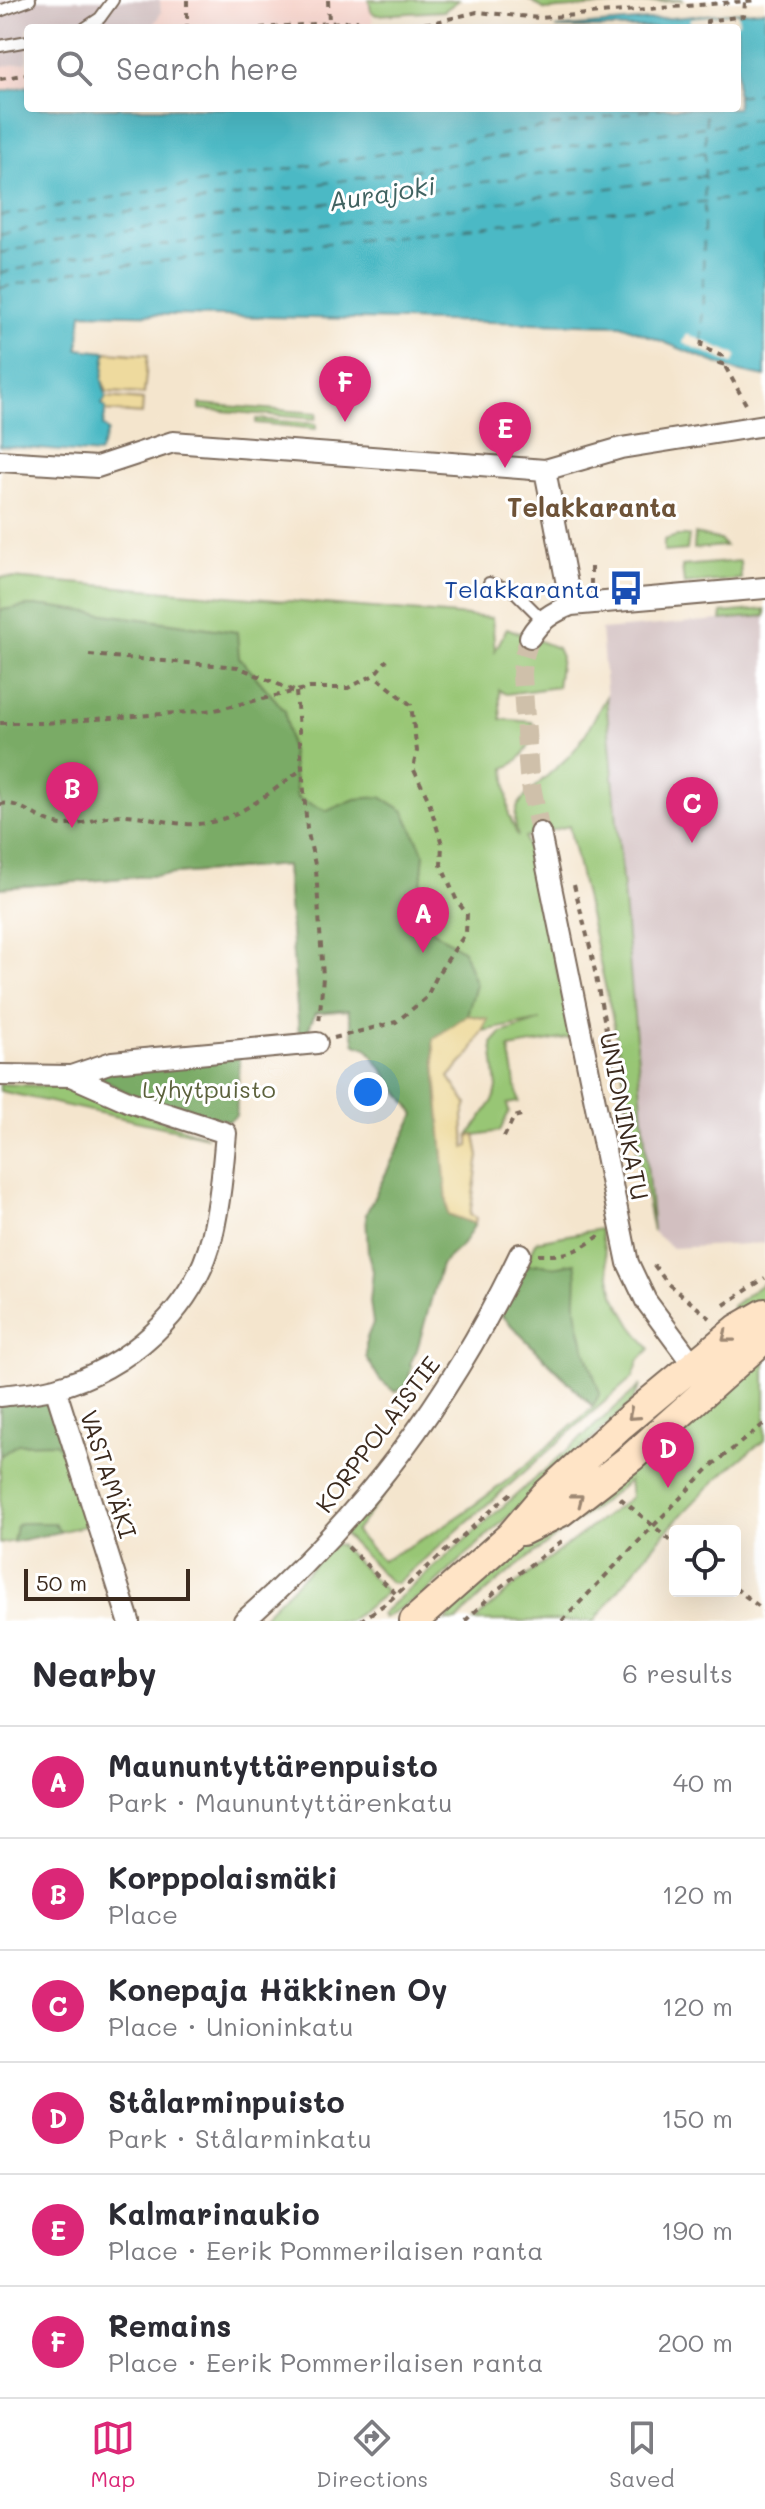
<!DOCTYPE html>
<meta charset="utf-8">
<style>
body{margin:0;font-family:Mali,sans-serif;background:#f7f7f7;color:#2b2b33}
.controls{position:absolute;right:24px;bottom:24px;display:grid;overflow:hidden;border-radius:8px;box-shadow:0 8px 32px #0002}
.controls button{width:72px;height:72px;display:grid;place-items:center;padding:0;border:0;border-bottom:2px solid #e1e1e2;background:#fff;color:#2b2b33;font:40px sans-serif}
.scale{position:absolute;left:24px;bottom:20px;width:166px;box-sizing:border-box;padding-left:8px;border:4px solid #3b2a1e;border-top:0;font-size:22px;line-height:28px;white-space:nowrap;color:#3b2a1e;-webkit-text-stroke:6px #fff;paint-order:stroke}
.you{position:absolute;left:368px;top:1092px;width:28px;height:28px;margin:-20px;border:6px solid #fff;border-radius:50%;background:#1a73e8;box-shadow:0 0 0 12px #1a73e833}
.badge{display:grid;place-items:center;width:52px;height:52px;border-radius:50%;background:#db2777;color:#fff;font-size:26px;font-weight:700}
.pin{position:absolute;translate:-50% -66px;filter:drop-shadow(0 2px 4px #0008)}
.pin::after{content:'';position:absolute;top:42px;width:28px;height:24px;background:inherit;clip-path:polygon(0 0,100% 0,50% 100%)}
.list{margin:0;padding:0;list-style:none}
h2{display:flex;justify-content:space-between;align-items:center;height:104px;margin:0;padding:0 32px;font-size:34px}
h2 small{font-size:26px;font-weight:400;color:#7c7c81}
.list li{display:grid;grid-template-columns:52px 1fr auto;gap:24px;align-items:center;box-sizing:border-box;height:112px;padding:0 32px;border-top:2px solid #e1e1e2}
.list b{display:block;font-size:30px;white-space:nowrap}
.list p{margin:0;font-size:26px;white-space:nowrap;color:#7c7c81}
.list em{font-size:26px;font-style:normal;color:#7c7c81}
.icon{flex:none;width:44px;height:44px;fill:none;stroke:currentColor;stroke-width:2;stroke-linecap:round;stroke-linejoin:round}
.map{position:relative;flex:none;width:765px;height:1621px;overflow:hidden}
.search{position:absolute;background:#fff;box-shadow:0 8px 32px #0002;left:24px;right:24px;top:24px;height:88px;display:flex;align-items:center;gap:20px;box-sizing:border-box;padding:0 28px;border-radius:8px;color:#7c7c81;font-size:30px}
.sheet{height:776px;background:#fff}
nav{display:flex;justify-content:space-around;align-items:center;box-sizing:border-box;height:112px;border-top:2px solid #e1e1e2;background:#fff;font-size:22px;color:#7c7c81}
nav a{display:grid;justify-items:center;gap:4px}
nav .on{color:#db2777}
.map>svg:first-child{display:block}
</style>
<div class="map">
<svg width="765" height="1621" viewBox="0 0 765 1621">
<rect width="100%" height="100%" fill="#fff"/>
<filter id="ink" filterUnits="userSpaceOnUse"><feTurbulence type="fractalNoise" baseFrequency=".0125" numOctaves="2"/><feDisplacementMap in="SourceGraphic" scale="16" xChannelSelector="R" yChannelSelector="G"/><feConvolveMatrix kernelMatrix="1 2 1 2 8 2 1 2 1" color-interpolation-filters="sRGB"/></filter>
<filter id="wash" filterUnits="userSpaceOnUse"><feTurbulence type="fractalNoise" baseFrequency=".006" numOctaves="4" result="noise"/><feDisplacementMap in="SourceGraphic" scale="32" xChannelSelector="R" yChannelSelector="G"/><feGaussianBlur stdDeviation="1.8" result="paint"/><feColorMatrix in="noise" values="0 0 0 0 0 0 0 0 0 0 0 0 0 0 0 0 0 1.4 0 .05"/><feComposite in="paint" operator="in"/></filter>
<g filter="url(#wash)">
<rect width="100%" height="100%" fill="#f4e5cd"/>
<path fill="#f7d1c8" d="M160,0H369L374,28H151L161,13Z
M28,62V85L0,90V67Z"/>
<path fill="#d2bfc0" d="M0,0H160L161,13L151,28H28V62L0,67Z
M765,616V1243L672,1248L653,1232L601,630Z"/>
<path fill="#98c675" stroke="#6a784a" stroke-width="2" d="M369,0H459L444,11L376,15L371,11Z
M530,0H684L545,10Z
M200,404L317,413L316,419L200,409Z
M256,419L316,424V429L256,423Z
M695,534L720,540L725,546L694,549Z
M677,536H689L687,550L664,552V540Z
M740,561L741,579L684,584L682,566Z
M0,577L492,618L495,651L507,628L557,648L561,657L557,687L506,694L499,690L501,719L532,722L537,730C531,745 521,762 505,768L509,815L518,837C516,828 513,816 518,806C523,794 559,767 571,754C588,735 593,718 606,697L653,1232L612,1016L569,826L525,837L573,1037L509,1048L519,1102L507,1104L509,1112L500,1131L469,1136L494,1099L497,1088L492,1043L501,1033L541,1020L433,1040L448,1214L475,1224L366,1214L415,1114L367,1048L355,1044L348,1010L315,1013L307,1033H299L286,865L0,888Z
M765,609V616L721,620L722,613Z
M0,1084L66,1087L208,1137L0,1091Z
M600,1229L614,1295L632,1326L650,1349L639,1360L633,1377L397,1583L390,1582L344,1534L409,1456L414,1455L355,1532L382,1560C461,1523 528,1465 593,1407L501,1315L537,1241Z
M765,1282V1302L739,1320L732,1311V1306Z
M765,1358V1440C697,1489 645,1554 595,1621H474L522,1579L631,1497L629,1481C572,1529 507,1566 457,1621H446C482,1572 533,1544 581,1508C643,1460 705,1408 765,1358Z
M641,1385L631,1403L423,1595L383,1618L381,1614Z
M52,1402L90,1525L0,1544V1407Z
M335,1544L340,1545L382,1587L385,1592L382,1596L349,1621H258Z"/>
<path fill="#7aab66" stroke="#5a6a42" stroke-width="2" d="M28,606H46L237,632L239,657L285,711L297,798L327,811L355,799L381,797L404,811L424,854L421,884L432,930L463,951L476,985L467,1015L433,1040L448,1214L475,1224L463,1244L441,1265L417,1350L410,1364L412,1366L406,1387L395,1392L380,1380L366,1357V1340L373,1323L370,1302L373,1271L368,1254L366,1214L415,1114L367,1048L355,1044L348,1010L315,1013L307,1033H299L286,865L0,888V610Z
M240,1058L236,1116L229,1121L133,1096L102,1079L106,1070Z
M575,1263C579,1278 575,1292 576,1307C580,1337 590,1365 600,1393L593,1406L501,1315L525,1266L538,1264L552,1267Z
M36,1400L52,1402L66,1448L63,1451L55,1443L18,1444L0,1456V1403Z
M21,1523H54L60,1532L13,1542L16,1526Z"/>
<path fill="#eeda9e" stroke="#94825e" stroke-width="2" d="M106,352L148,355L144,394L107,392L102,380Z
M106,397L143,400L142,414L105,411L102,404Z
M467,1015L488,1019L470,1054L449,1077L467,1104L463,1116L465,1148L469,1146V1136L475,1135L479,1156L470,1215L476,1218L475,1224L448,1214L433,1039Z"/>
<path fill="#4bb9c5" stroke="#437272" stroke-width="2" d="M765,10V377L736,371L621,325L82,313L78,349L106,352L102,380L106,397L102,404L106,408L103,426L108,431L99,454L0,446V92L28,86V108H737V28H555Z"/>
<path fill="#f4e5cd" d="M738,13L739,23L690,28V18Z
M687,334L737,355L733,364L683,343Z"/>
<g fill="none" stroke-linecap="round" stroke-linejoin="round">
<path stroke="#416361" stroke-width="2" stroke-dasharray="10 8" stroke-linecap="butt" d="M707,28V24
M737,96L765,92
M0,216L663,108
M0,234L68,221L765,118
M0,253L76,237L765,144
M0,273L79,256L765,168
M0,288L81,270L765,195
M702,341L706,108"/>
</g>
</g>
<g filter="url(#ink)">
<g fill="none" stroke-linecap="round" stroke-linejoin="round">
<path stroke="#cfc0aa" stroke-width="20" stroke-dasharray="20 10" stroke-linecap="butt" d="M530,637L523,659L522,675L529,775L540,833"/>
<g stroke="#7c6b5b" stroke-width="14">
<path id="service" d="M0,11L30,0
M85,28L100,18L113,0
M0,46L28,41
M489,583L513,590L543,620"/>
</g>
<g stroke="#7c6b5b" stroke-width="24">
<path id="minor" d="M0,461L97,467L173,442L545,470L621,448L765,425
M545,470L571,605
M530,637C540,620 553,612 571,605L765,588
M540,833L628,1263L646,1301L700,1374
M0,1075L71,1076L112,1062L317,1043
M55,1388L129,1621
M0,1396C18,1394 37,1393 55,1388C127,1369 194,1311 212,1237C220,1203 223,1167 226,1133L130,1102L71,1076
M244,1621C365,1513 450,1400 520,1254"/>
</g>
<g stroke="#7c6b5b" stroke-width="32">
<path id="secondary" d="M522,1531L561,1512L632,1457L765,1338
M414,1621L510,1536L544,1496L620,1426L737,1329L765,1313"/>
</g>
<path stroke="#7c6b5b" stroke-width="4" stroke-dasharray="6 6" stroke-linecap="butt" d="M187,0V28
M328,0L329,22
M707,24V21L744,16L745,1
M260,28L357,21L375,28
M389,28L436,22L477,12L540,18L758,0
M0,79L28,74
M702,341L701,347L722,356L719,363L728,366L726,368L747,406
M591,567V584
M89,655L238,667L294,691
M296,692L307,829L316,869L323,977L319,1024
M0,723H44L215,710L309,688H348L374,675L387,660
M0,804C22,800 40,824 63,825C83,826 104,815 124,815C144,815 165,823 186,824C231,827 266,795 301,770
M574,885L591,951L630,1155
M334,1038L396,1022L426,998L439,972L466,933L467,914L457,901L441,865L442,844L428,799L413,768L417,751L411,705L374,675
M504,1137L514,1117L521,1115
M538,1255C568,1256 579,1251 603,1233
M654,1265L668,1284L710,1318
M724,1305L765,1278
M620,1498L675,1544
M348,1547L396,1594
M735,1588L765,1611
M360,1621L388,1602L511,1493
M465,1621L498,1589L562,1541
M562,1621L710,1467L765,1423"/>
<use href="#service" stroke="#fff" stroke-width="10"/>
<use href="#minor" stroke="#fff" stroke-width="20"/>
<use href="#secondary" stroke="#ffe4c6" stroke-width="28"/>
</g>
<defs><path id="oneway-chevron" d="M-2-3.5L2.5 0L-2 3.5" fill="none" stroke-width="1.6" stroke-linecap="round" stroke-linejoin="round" transform="scale(2)"/></defs>
<g stroke="#9d8772">
<use href="#oneway-chevron" transform="translate(727 1337) rotate(142)"/>
<use href="#oneway-chevron" transform="translate(633 1415) rotate(139)"/>
<use href="#oneway-chevron" transform="translate(578 1499) rotate(-38)"/>
</g>
</g>
<defs>
<g id="bus-bare" transform="scale(2.76)"><path d="M-5-6H5V4H4V6H2V4H-2V6H-4V4H-5ZM-3.5-4V0h7V-4ZM-3.5 1.2v1.5H-2V1.2ZM2 1.2v1.5H3.5V1.2Z" fill="#1a4fb4" stroke="#fff" stroke-width="2.5" paint-order="stroke"/></g>
</defs>
<g fill-rule="evenodd">
<use href="#bus-bare" x="626" y="588"/>
</g>
<g text-anchor="middle" dominant-baseline="central" stroke-width="6" stroke-linejoin="round" paint-order="stroke">
<g font-size="24" fill="#164399" stroke="#fff" text-anchor="end">
<text x="600" y="588">Telakkaranta</text>
</g>
<g font-size="24" fill="#5c613c" stroke="#fff">
<text x="209" y="1088">Lyhytpuisto</text>
</g>
<g font-size="24" fill="#3b2a1e" stroke="#fff">
<text transform="translate(625 1116) rotate(79)">UNIONINKATU</text>
<text transform="translate(377 1434) rotate(-53)">KORPPOLAISTIE</text>
<text transform="translate(109 1474) rotate(72)">VASTAMÄKI</text>
</g>
<g font-size="26" font-style="italic" fill="#416361" stroke="#fff">
<text transform="translate(382 193) rotate(-9)">Aurajoki</text>
</g>
<g font-size="26" font-weight="bold" fill="#6e5338" stroke="#fff">
<text x="592" y="507">Telakkaranta</text>
</g>
</g>
</svg>
<div class="controls">
<button><svg class="icon" aria-label="locate" viewBox="0 0 24 24"><circle cx="12" cy="12" r="6"/><path d="M12 2v4M12 18v4M2 12h4M18 12h4"/></svg></button>
</div>
<div class="scale">50 m</div>
<div class="you"></div>
<div class="pin badge" style="left:423px;top:953px">A</div>
<div class="pin badge" style="left:72px;top:828px">B</div>
<div class="pin badge" style="left:692px;top:843px">C</div>
<div class="pin badge" style="left:668px;top:1488px">D</div>
<div class="pin badge" style="left:505px;top:468px">E</div>
<div class="pin badge" style="left:345px;top:422px">F</div>
<div class="search"><svg class="icon" aria-label="search" viewBox="0 0 24 24"><circle cx="10" cy="10" r="6"/><path d="M15 15l6 6"/></svg>Search here</div>
</div>
<section class="sheet">
<h2>Nearby<small>6 results</small></h2>
<ul class="list">
<li><span class="badge">A</span><div><b>Maununtyttärenpuisto</b><p>Park · Maununtyttärenkatu</p></div><em>40 m</em></li>
<li><span class="badge">B</span><div><b>Korppolaismäki</b><p>Place</p></div><em>120 m</em></li>
<li><span class="badge">C</span><div><b>Konepaja Häkkinen Oy</b><p>Place · Unioninkatu</p></div><em>120 m</em></li>
<li><span class="badge">D</span><div><b>Stålarminpuisto</b><p>Park · Stålarminkatu</p></div><em>150 m</em></li>
<li><span class="badge">E</span><div><b>Kalmarinaukio</b><p>Place · Eerik Pommerilaisen ranta</p></div><em>190 m</em></li>
<li><span class="badge">F</span><div><b>Remains</b><p>Place · Eerik Pommerilaisen ranta</p></div><em>200 m</em></li>
</ul>
</section>
<nav>
<a class="on"><svg class="icon" aria-label="map" viewBox="0 0 24 24"><path d="M3 6l6-2 6 2 6-2v14l-6 2-6-2-6 2zM9 4v14M15 6v14"/></svg>Map</a>
<a><svg class="icon" aria-label="directions" viewBox="0 0 24 24"><path d="M12 3l9 9-9 9-9-9zM9 14v-3h6M13 9l2 2-2 2"/></svg>Directions</a>
<a><svg class="icon" aria-label="saved" viewBox="0 0 24 24"><path d="M7 4h10v16l-5-4-5 4z"/></svg>Saved</a>
</nav>
